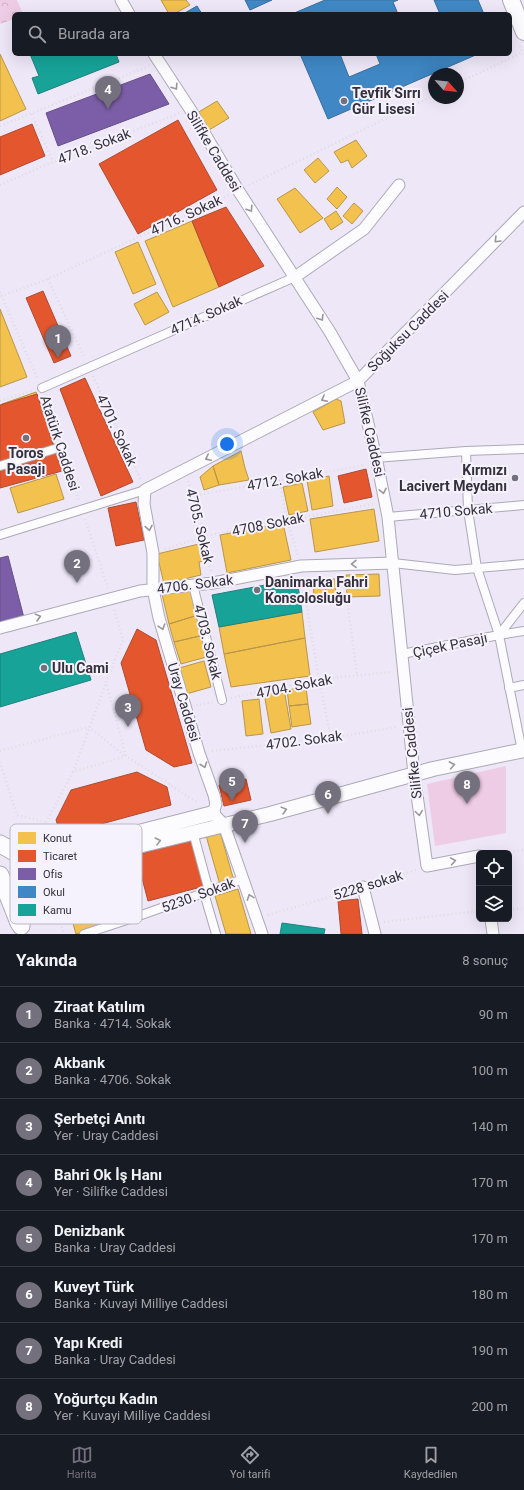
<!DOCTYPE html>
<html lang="tr">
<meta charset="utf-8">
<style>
body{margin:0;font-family:Roboto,sans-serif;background:#242831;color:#f1f3f6}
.controls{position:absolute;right:12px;bottom:12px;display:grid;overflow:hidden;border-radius:6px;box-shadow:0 4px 16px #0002}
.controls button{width:36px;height:36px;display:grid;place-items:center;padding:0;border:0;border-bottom:1px solid #363941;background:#171b24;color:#f1f3f6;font:20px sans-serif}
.compass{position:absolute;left:428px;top:68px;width:36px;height:36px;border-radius:50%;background:#171b24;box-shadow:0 4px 16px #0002;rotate:117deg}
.you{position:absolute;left:227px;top:444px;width:14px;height:14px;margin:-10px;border:3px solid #fff;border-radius:50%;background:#1a73e8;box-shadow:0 0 0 6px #1a73e833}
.badge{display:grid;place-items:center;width:26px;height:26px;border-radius:50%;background:#75707d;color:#fff;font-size:13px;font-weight:700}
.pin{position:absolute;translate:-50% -33px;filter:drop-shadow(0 1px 2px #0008)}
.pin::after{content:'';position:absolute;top:21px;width:14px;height:12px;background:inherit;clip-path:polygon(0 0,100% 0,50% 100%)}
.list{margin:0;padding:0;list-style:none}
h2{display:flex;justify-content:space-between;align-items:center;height:52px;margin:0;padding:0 16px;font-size:17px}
h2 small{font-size:13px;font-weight:400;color:#9ea1a6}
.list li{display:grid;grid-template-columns:26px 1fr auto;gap:12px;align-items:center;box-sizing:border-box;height:56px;padding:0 16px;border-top:1px solid #363941}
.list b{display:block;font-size:15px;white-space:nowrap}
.list p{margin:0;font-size:13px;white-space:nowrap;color:#9ea1a6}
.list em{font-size:13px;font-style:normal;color:#9ea1a6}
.icon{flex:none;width:22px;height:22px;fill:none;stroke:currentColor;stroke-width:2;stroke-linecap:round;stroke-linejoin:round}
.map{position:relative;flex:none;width:524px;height:934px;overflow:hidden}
.search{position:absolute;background:#171b24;box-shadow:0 4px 16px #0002;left:12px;right:12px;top:12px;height:44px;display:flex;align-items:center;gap:10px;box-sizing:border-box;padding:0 14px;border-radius:6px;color:#9ea1a6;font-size:15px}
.sheet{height:500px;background:#171b24}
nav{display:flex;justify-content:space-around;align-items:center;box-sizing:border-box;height:56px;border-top:1px solid #363941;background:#171b24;font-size:11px;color:#9ea1a6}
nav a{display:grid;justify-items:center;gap:2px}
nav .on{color:#75707d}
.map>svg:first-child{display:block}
</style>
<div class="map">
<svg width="524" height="934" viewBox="0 0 524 934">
<defs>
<pattern id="forest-crowns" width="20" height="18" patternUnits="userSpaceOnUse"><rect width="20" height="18" fill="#efcce5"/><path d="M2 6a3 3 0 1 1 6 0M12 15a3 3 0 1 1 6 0" fill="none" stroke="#ceb0c5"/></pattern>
</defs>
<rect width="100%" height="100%" fill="#ede7f8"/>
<path fill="url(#forest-crowns)" d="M0,0H17L23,14H14V19L0,24Z"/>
<path fill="#efcce5" d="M506,766V833L435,846L427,784Z"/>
<path fill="#f2c14e" stroke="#b99648" d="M161,0H186L190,5L174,14H169Z
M0,54L26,109L0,121Z
M217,101L229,118L209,130L197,113Z
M356,140L367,156L352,168L348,160L341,163L334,152Z
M318,158L329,171L315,183L304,170Z
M337,187L347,197L337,209L327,199Z
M295,188L323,218L300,233L277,199Z
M354,203L363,211L352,224L343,216Z
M336,211L343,222L331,230L324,219Z
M192,221L219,287L173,307L145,241Z
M138,242L156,284L133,294L115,252Z
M157,292L169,312L145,325L134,304Z
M0,309L27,377L0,387Z
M36,392L61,468L27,479L2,404Z
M336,399L341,401L345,423L323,430L313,412Z
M241,451L245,468L249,480L219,485L213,466Z
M213,466L219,485L204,490L200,477Z
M56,474L64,499L18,513L10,488Z
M329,476L333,506L312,510L307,480Z
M302,483L308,511L289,515L283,487Z
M374,509L379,541L315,552L310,519Z
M283,523L291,560L227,573L220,535Z
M203,543L207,560L199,562L201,575L164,584L157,554Z
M379,574L380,596L347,597L346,575Z
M325,579L326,597L314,598L313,580Z
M325,579H335L336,597H326Z
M191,587L198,615L169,624L162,594Z
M302,612L305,638L224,654L219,627Z
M198,615L204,635L174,642L169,624Z
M204,635L210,656L181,664L174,642Z
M305,638L310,676L231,687L224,654Z
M11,657H19L26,660L32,665L35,672V680L32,688L26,693L19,696H11L4,693L0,689V664L4,660Z
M204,661L211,687L186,694L179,668Z
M306,687L308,704L289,706L287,690Z
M284,689L291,729L271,733L264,693Z
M259,699L263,734L246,736L242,701Z
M308,704L311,724L292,727L289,706Z
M219,828L234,881L220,885L205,832Z
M114,870L128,919L76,934L62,885Z
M238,889L251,934H226L215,896Z"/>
<path fill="#e4572e" stroke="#af4b32" d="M178,120L217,190L138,234L99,164Z
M32,124L45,156L0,175V137Z
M226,207L264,266L219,287L192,221Z
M43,291L71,356L54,363L26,298Z
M85,378L133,482L101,496L60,389Z
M37,394L62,471L0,488V405Z
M366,469L372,497L344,503L338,476Z
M136,502L144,540L116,546L108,508Z
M137,629L156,640L192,763L174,767L146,750L121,663Z
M137,772L167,787L171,805L61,835L56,820L71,790Z
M246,779L251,800L224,806L219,785Z
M193,840L205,886L148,901L136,855Z
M358,899L362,934H341L338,901Z"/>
<path fill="#7b5ea7" stroke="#665087" d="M150,74L169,104L58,146L46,113Z
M8,556L24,618L0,624V558Z"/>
<path fill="#3f88c5" stroke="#3c6e9c" d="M245,0H272L250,10Z
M325,0H398L393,2L398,14H360L359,13L356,14H292Z
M434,0H478L484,14H440Z
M197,6L202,14H183Z
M300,54H340L349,77L380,64L376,54H478L328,119Z"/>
<path fill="#17a398" stroke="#20807c" d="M30,54H116L119,62L38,94L32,78L39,76Z
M297,579L302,612L219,627L212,595Z
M76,632L91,680L0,707V654Z
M282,923L325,929L324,934H280Z"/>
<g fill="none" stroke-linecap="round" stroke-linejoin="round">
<g stroke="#ada9b6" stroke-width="10">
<path id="pedestrian" d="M42,388L295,277
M466,451L468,510L477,568L499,635
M375,458L466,451L524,449
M0,466L61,447
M388,517L524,505
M0,535L145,490
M393,563L455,570L524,564
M193,585L222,700
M499,635L524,603
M499,635L524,631
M402,654L499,635L522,751
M509,688L524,685
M193,832L209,891
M115,852L133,918
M204,893L216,934
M84,934L133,918L243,879"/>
</g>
<g stroke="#ada9b6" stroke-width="13">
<path id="minor" d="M121,0L129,14
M154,54L190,109L238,190L330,332L358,381L377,462L388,517L414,774L427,866L479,856
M295,277L364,229L399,185
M0,628L140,591L213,583L301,566L393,563
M363,887L375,934
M491,919L493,934
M262,934L224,825L213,813L216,804L214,795L199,753L159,618L153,589V553L144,504L145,490L358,381L524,212"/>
</g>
<g stroke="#ada9b6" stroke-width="16">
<path id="tertiary" d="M49,855L213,813
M52,867L270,814L433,769L524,750"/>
</g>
<g stroke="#ada9b6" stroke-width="18">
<path id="secondary" d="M511,0L524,32"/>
</g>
<g stroke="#ada9b6" stroke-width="19">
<path id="primary" d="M0,844L18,854L49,855
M0,875L19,923
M21,926L23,901L30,884L52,867"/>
</g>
<path stroke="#dedce1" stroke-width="2.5" stroke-dasharray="1 3" stroke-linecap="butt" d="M520,46L524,55
M458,83L523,52
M32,114L53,162
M0,126L149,66
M0,185L53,162L180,113
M249,185L434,95
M48,279L85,359
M0,292L38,380
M1,296L48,279L229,195
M93,376L141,480
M45,398L58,439
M0,401L32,391
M64,457L79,501
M279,480L287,520L298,556
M188,481L205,536L211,572
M192,496L365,465
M85,519L108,588
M165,549L205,536L373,504
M344,577L357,675
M302,578L319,679L331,738
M114,610L123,640L106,682L126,756L198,803
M231,698L319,679L392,672
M196,705L213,702
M0,751L89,727L125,756
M212,751L331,738L397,727
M0,762L17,815L46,822
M73,772L106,683
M53,841L46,822L73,772L126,756
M502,853L524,850
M373,884L416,870
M49,889L64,934
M509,909H524
M268,915L353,890
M384,922L479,911"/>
<use href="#pedestrian" stroke="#fcfbfe" stroke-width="8"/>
<use href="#minor" stroke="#fcfbfe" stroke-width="11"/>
<use href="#tertiary" stroke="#fcfbfe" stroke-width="14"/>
<use href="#secondary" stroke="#fcfbfe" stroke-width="16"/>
<use href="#primary" stroke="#fcfbfe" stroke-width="17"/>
</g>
<defs><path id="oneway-chevron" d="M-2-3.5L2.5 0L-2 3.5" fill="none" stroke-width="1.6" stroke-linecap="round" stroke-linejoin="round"/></defs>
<g stroke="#98969c">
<use href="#oneway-chevron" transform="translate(175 87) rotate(57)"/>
<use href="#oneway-chevron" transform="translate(250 209) rotate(57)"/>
<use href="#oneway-chevron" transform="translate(497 240) rotate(135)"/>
<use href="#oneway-chevron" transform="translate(321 318) rotate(58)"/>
<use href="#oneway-chevron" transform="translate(324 399) rotate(153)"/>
<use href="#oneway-chevron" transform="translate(208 458) rotate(153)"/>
<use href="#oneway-chevron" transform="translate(383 491) rotate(78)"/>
<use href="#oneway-chevron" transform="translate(149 528) rotate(79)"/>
<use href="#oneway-chevron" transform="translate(354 564) rotate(178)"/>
<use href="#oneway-chevron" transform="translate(38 617) rotate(-15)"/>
<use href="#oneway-chevron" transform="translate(162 627) rotate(73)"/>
<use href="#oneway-chevron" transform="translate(204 765) rotate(71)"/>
<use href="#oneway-chevron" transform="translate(452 765) rotate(-11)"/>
<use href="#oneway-chevron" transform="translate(284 810) rotate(-15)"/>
<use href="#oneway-chevron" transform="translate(419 813) rotate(82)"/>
<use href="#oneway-chevron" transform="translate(158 841) rotate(-14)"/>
<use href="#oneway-chevron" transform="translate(453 861) rotate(-10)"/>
<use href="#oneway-chevron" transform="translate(250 897) rotate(-110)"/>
</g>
<g fill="#75707d" stroke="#f5f2fd" stroke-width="1.5">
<circle cx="344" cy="101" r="4"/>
<circle cx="26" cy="438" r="4"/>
<circle cx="515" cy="478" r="4"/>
<circle cx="257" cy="590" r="4"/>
<circle cx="44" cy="668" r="4"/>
</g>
<g text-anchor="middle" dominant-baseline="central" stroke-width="4" stroke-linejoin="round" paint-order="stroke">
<g font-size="14" font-weight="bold" fill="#34303b" stroke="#f5f2fd" text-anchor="start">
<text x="352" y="93">Tevfik Sırrı<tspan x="352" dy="16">Gür Lisesi</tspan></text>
<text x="26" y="453" text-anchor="middle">Toros<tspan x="26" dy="16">Pasajı</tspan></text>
<text x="507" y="470" text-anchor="end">Kırmızı<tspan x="507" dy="16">Lacivert Meydanı</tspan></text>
<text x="265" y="582">Danimarka Fahri<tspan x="265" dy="16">Konsolosluğu</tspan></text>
<text x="52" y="668">Ulu Cami</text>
</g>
<g font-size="14" fill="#34303b" stroke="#f5f2fd">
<text transform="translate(94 146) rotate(-21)">4718. Sokak</text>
<text transform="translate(214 151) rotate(59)">Silifke Caddesi</text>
<text transform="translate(186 215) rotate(-25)">4716. Sokak</text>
<text transform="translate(206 315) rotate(-24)">4714. Sokak</text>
<text transform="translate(408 331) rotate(-45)">Soğuksu Caddesi</text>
<text transform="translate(117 430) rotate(65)">4701. Sokak</text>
<text transform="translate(370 432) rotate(77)">Silifke Caddesi</text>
<text transform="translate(60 443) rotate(72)">Atatürk Caddesi</text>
<text transform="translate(285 479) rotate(-10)">4712. Sokak</text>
<text transform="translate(456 511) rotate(-5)">4710 Sokak</text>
<text transform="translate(268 524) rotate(-11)">4708 Sokak</text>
<text transform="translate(200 526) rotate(76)">4705. Sokak</text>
<text transform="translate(195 584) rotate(-7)">4706. Sokak</text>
<text transform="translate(208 642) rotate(76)">4703. Sokak</text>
<text transform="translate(450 645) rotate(-12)">Çiçek Pasajı</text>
<text transform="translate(294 686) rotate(-11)">4704. Sokak</text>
<text transform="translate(184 702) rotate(73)">Uray Caddesi</text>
<text transform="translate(304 740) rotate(-7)">4702. Sokak</text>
<text transform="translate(412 753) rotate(-96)">Silifke Caddesi</text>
<text transform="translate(368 885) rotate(-17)">5228 sokak</text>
<text transform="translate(198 895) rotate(-20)">5230. Sokak</text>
</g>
</g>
<rect x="10" y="824" width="132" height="100" rx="6" fill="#f5f2fd" stroke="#bbb8c3" stroke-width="1"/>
<rect x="18" y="832" width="18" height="12" fill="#f2c14e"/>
<rect x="18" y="850" width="18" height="12" fill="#e4572e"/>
<rect x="18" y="868" width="18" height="12" fill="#7b5ea7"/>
<rect x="18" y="886" width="18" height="12" fill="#3f88c5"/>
<rect x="18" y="904" width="18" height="12" fill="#17a398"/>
<g font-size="11" fill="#34303b">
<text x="43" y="842">Konut</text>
<text x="43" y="860">Ticaret</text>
<text x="43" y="878">Ofis</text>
<text x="43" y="896">Okul</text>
<text x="43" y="914">Kamu</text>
</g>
</svg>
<div class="controls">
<button><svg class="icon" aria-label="locate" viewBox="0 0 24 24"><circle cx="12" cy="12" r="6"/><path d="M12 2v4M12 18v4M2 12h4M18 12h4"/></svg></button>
<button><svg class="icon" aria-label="layers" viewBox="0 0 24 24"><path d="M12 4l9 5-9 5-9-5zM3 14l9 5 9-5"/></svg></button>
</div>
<svg class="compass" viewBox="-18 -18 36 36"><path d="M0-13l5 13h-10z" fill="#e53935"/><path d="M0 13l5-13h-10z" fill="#9ea1a6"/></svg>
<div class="you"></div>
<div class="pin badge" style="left:58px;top:358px">1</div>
<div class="pin badge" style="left:77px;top:583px">2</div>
<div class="pin badge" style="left:128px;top:727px">3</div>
<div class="pin badge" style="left:108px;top:109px">4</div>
<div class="pin badge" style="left:232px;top:801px">5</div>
<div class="pin badge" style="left:328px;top:814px">6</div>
<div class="pin badge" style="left:245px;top:843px">7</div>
<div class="pin badge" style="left:467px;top:804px">8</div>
<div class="search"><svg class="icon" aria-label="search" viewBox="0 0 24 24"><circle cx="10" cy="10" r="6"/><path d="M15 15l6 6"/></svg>Burada ara</div>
</div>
<section class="sheet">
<h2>Yakında<small>8 sonuç</small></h2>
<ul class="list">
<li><span class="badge">1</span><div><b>Ziraat Katılım</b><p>Banka · 4714. Sokak</p></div><em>90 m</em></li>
<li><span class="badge">2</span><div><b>Akbank</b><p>Banka · 4706. Sokak</p></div><em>100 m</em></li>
<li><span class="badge">3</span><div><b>Şerbetçi Anıtı</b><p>Yer · Uray Caddesi</p></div><em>140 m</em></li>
<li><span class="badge">4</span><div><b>Bahri Ok İş Hanı</b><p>Yer · Silifke Caddesi</p></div><em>170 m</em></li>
<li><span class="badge">5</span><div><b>Denizbank</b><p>Banka · Uray Caddesi</p></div><em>170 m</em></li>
<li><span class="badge">6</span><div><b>Kuveyt Türk</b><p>Banka · Kuvayi Milliye Caddesi</p></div><em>180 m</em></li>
<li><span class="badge">7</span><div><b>Yapı Kredi</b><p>Banka · Uray Caddesi</p></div><em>190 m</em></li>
<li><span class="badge">8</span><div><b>Yoğurtçu Kadın</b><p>Yer · Kuvayi Milliye Caddesi</p></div><em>200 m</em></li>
</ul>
</section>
<nav>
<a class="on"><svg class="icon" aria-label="map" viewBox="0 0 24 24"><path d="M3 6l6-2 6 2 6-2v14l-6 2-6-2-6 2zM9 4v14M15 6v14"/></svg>Harita</a>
<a><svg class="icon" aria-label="directions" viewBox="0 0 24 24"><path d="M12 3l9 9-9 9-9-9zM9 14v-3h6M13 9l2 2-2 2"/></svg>Yol tarifi</a>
<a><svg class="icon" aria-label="saved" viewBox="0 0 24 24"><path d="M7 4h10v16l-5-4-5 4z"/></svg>Kaydedilen</a>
</nav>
